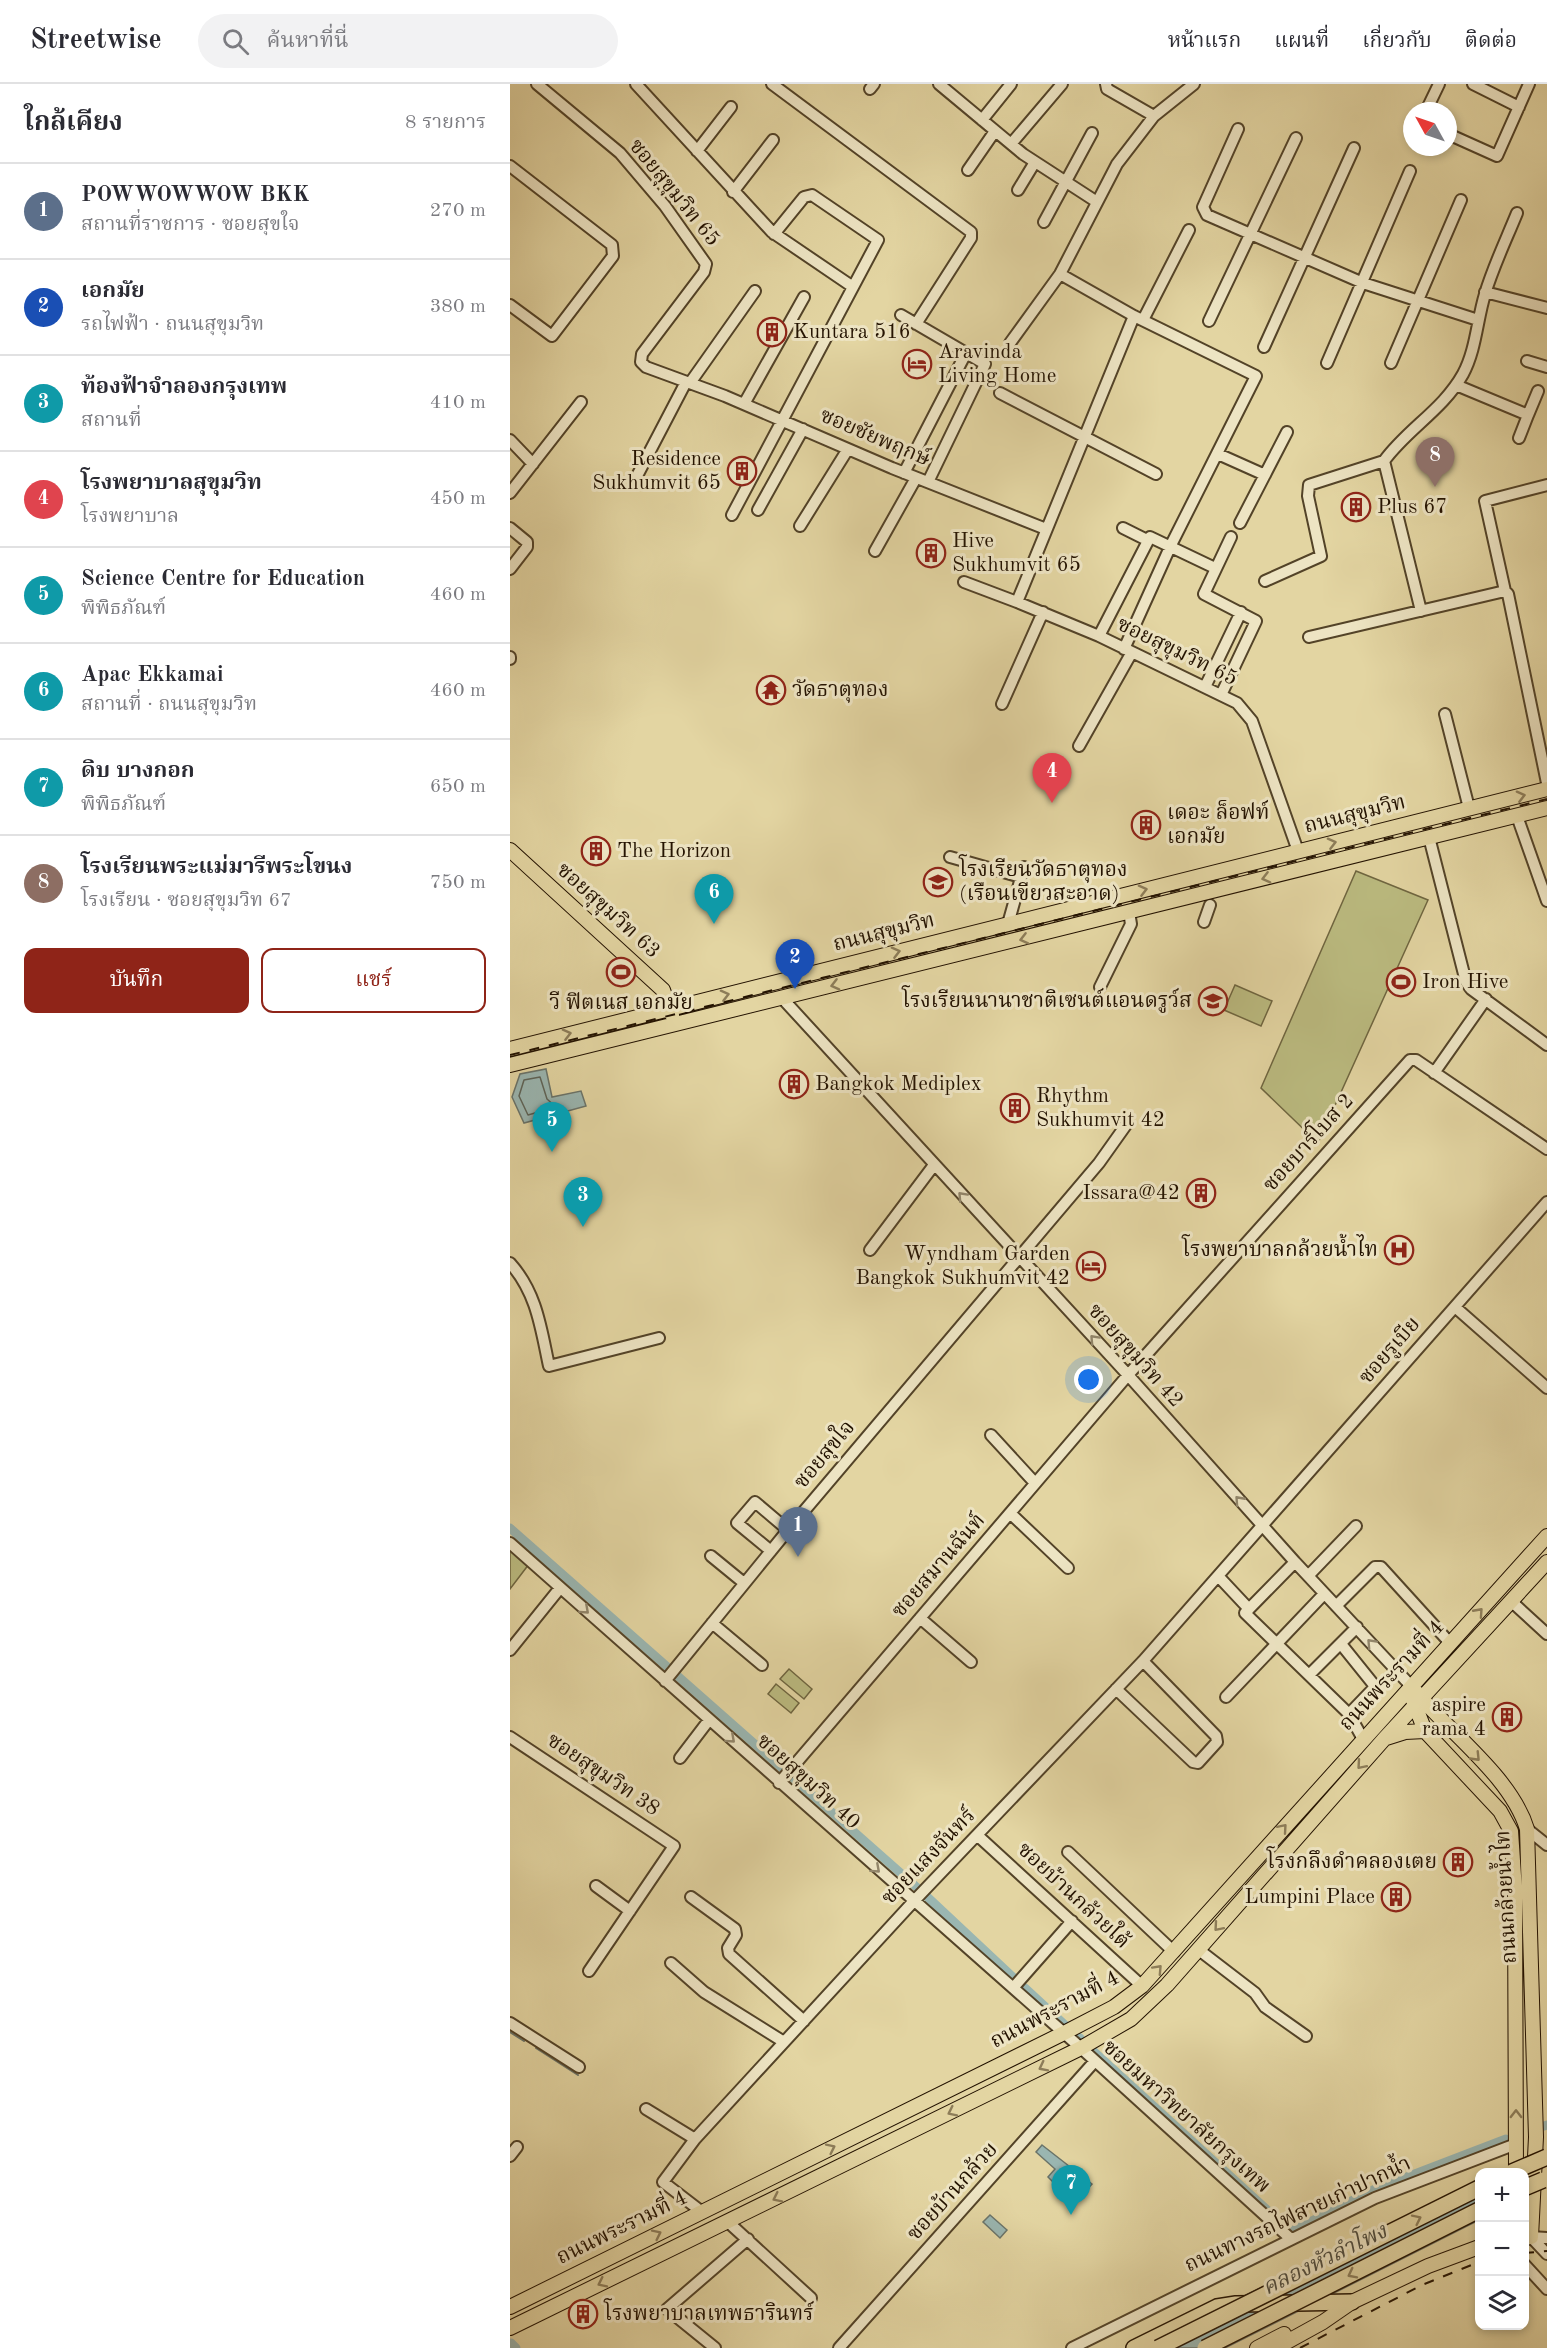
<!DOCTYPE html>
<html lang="th">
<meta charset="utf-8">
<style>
body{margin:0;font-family:"Old Standard TT","Noto Serif Thai",serif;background:#f2f2f3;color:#2b2b33}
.controls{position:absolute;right:18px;bottom:18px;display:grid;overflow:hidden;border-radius:12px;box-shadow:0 3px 9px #0003}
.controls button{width:54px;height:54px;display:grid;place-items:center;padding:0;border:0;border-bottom:2px solid #e1e1e2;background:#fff;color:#2b2b33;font:30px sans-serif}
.compass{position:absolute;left:893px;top:18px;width:54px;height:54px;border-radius:50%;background:#fff;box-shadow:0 3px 9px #0003;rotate:310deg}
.you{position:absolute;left:579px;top:1296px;width:21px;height:21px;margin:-15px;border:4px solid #fff;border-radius:50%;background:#1a73e8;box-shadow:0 0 0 9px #1a73e833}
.badge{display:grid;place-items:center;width:39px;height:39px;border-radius:50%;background:#8f2418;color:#fff;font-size:20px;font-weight:700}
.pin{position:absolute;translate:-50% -50px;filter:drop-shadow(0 2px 3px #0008)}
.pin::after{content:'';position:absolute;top:32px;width:21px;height:18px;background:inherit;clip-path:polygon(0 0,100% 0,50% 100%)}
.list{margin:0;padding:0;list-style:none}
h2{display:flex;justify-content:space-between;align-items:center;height:78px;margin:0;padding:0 24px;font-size:26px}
h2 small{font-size:20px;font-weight:400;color:#7c7c81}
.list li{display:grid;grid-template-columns:39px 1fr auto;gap:18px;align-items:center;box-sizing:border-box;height:96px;padding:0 24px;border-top:2px solid #e1e1e2}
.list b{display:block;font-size:22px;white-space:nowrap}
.list p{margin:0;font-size:20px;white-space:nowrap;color:#7c7c81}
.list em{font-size:20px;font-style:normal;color:#7c7c81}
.actions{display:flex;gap:12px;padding:18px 24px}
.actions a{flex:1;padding:14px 0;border:2px solid #8f2418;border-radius:12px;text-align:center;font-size:21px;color:#8f2418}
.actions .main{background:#8f2418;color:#fff}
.icon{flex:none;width:33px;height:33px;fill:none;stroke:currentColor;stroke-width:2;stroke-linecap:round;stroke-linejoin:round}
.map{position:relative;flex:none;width:1037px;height:2264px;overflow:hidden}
header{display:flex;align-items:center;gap:36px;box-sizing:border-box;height:84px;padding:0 30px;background:#fff;border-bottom:2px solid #e1e1e2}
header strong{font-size:28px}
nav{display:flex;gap:33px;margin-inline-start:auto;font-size:21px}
.search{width:420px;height:54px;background:#f2f2f3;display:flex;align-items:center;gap:15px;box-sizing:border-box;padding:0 21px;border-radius:33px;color:#7c7c81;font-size:22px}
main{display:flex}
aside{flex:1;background:#fff}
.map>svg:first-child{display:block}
</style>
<header>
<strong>Streetwise</strong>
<div class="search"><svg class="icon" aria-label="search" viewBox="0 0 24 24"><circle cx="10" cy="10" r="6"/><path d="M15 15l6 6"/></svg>ค้นหาที่นี่</div>
<nav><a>หน้าแรก</a><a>แผนที่</a><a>เกี่ยวกับ</a><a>ติดต่อ</a></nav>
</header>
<main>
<aside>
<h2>ใกล้เคียง<small>8 รายการ</small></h2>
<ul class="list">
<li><span class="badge" style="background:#5c6f8a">1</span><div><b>POWWOWWOW BKK</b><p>สถานที่ราชการ · ซอยสุขใจ</p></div><em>270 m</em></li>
<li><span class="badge" style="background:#1a4fb4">2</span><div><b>เอกมัย</b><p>รถไฟฟ้า · ถนนสุขุมวิท</p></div><em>380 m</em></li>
<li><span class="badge" style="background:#0f9aa8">3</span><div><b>ท้องฟ้าจำลองกรุงเทพ</b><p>สถานที่</p></div><em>410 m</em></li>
<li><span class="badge" style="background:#e0444e">4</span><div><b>โรงพยาบาลสุขุมวิท</b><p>โรงพยาบาล</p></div><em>450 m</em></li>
<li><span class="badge" style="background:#0f9aa8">5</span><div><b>Science Centre for Education</b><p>พิพิธภัณฑ์</p></div><em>460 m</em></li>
<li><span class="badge" style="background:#0f9aa8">6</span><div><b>Apac Ekkamai</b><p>สถานที่ · ถนนสุขุมวิท</p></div><em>460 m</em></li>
<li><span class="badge" style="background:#0f9aa8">7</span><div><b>ดิบ บางกอก</b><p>พิพิธภัณฑ์</p></div><em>650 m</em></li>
<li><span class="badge" style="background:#8d6e63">8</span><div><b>โรงเรียนพระแม่มารีพระโขนง</b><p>โรงเรียน · ซอยสุขุมวิท 67</p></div><em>750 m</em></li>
</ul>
<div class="actions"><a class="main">บันทึก</a><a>แชร์</a></div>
</aside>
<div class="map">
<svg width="1037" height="2264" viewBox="0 0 1037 2264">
<rect width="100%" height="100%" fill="#e3d5a2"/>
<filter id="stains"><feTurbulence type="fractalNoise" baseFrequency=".00333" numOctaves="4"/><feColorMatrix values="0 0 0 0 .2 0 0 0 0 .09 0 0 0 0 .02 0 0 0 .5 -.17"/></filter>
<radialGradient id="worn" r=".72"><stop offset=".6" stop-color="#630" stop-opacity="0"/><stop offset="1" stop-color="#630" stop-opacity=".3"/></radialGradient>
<path fill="#bbbb80" stroke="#6f6640" stroke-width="1.5" d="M846,787L918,816L808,1059L751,1004Z
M725,901L762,917L751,942L714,926Z
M0,1463L19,1480L0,1505Z
M279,1585L302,1605L294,1615L270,1595Z
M266,1600L289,1619L281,1629L258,1610Z"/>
<path fill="#9ab6b1" stroke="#6a746a" stroke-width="1.5" d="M36,985L42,1013L71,1007L76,1022L14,1039L2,1013L10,990Z
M532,2061L582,2100L565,2118L553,2107L564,2106L565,2096L560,2093L553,2094L550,2098L551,2106L538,2093L545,2085L526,2068Z
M969,2097V2136L715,2264H628Z
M480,2131L497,2146L490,2154L473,2138Z"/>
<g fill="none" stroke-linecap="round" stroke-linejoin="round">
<path stroke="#5e6458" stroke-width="1.5" d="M30,993L37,1015L46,1023L18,1031L9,1012L14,996Z"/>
<path stroke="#6a746a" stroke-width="2" d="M0,1948L14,1957
M26,1964L68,1991"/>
<path stroke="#9ab6b1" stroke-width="9" d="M0,1444L411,1807L507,1897
M515,1904L555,1941
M568,1953L570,1954
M580,1964L779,2146H784L863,2106L996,2055
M1034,2042L1037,2041
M1,2259L6,2264"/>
<g stroke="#534328" stroke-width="14">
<path id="minor" d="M27,0L110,69L155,122L196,180L194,188L132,270L131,278L136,283L215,312L382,384L536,445
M126,0L262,148L343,203
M262,0L461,148V154L406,240
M429,0L513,70L587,118
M596,0L597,5L644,32
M963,0L1009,23
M360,5L364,0
M916,27L929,0
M472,36L501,0
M728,45L693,123L697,131L853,199L968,236
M938,50L987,72L1019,0
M501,60L552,0
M187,67L221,23
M0,82L102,161L103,172L42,252L0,221
M458,86L485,47
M508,106L525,78
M223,108L263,56
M534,138L582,49
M550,190L624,232L746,292L661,461L614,565
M975,208L1037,224
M391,231L475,280L418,398
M624,232L507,518L589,552L727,619L742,637L788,767
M633,236L679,146
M699,237L786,54
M500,259L550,190L607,80L644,32L684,0
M754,263L844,64
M1017,277L1037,283
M817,279L900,87
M881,279L951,116
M180,299L245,207
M946,301L1018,331L1028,307
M490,309L646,390
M234,320L294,213
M1009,354L1018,331
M0,356L23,380
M708,370L755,391
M874,377C897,345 933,326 953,290C966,266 967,236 975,210C983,183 996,156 1007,129
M874,377L911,527
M394,389L456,269
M128,390L176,298
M1037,401L975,417L995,507L998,510L1037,699
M0,409L71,318
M248,426L293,345
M222,431L368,156L302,111L294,113L264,150
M730,439L777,348
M290,442L338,365
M0,444L17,458V463L0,485
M613,444L637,456
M365,467L406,394
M755,497L811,472L798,412L799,401L874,377
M454,498L507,518
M589,552L640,453L705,484
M799,553L995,507
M0,573V575
M695,603L731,528
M711,611L746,537L694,510L721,453
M492,620L533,528
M935,630L959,724
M569,662L622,568
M1007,732L1037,817
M919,753L956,898L961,905L1037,961
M440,773L511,793
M694,838L700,821
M498,840L514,783
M590,903L621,840L619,828
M272,914L618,1291L785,1478L901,1602
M924,989L976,915
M360,1166L424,1081
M0,1179C27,1209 31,1245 39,1282L149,1254
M945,1223L1037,1304
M481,1351L525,1399
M500,1429L558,1484
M0,1459L571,1964L781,2155
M261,1467L227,1439L245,1418L278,1446
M201,1472L234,1499
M785,1478L735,1529L839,1630L853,1655
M798,1492L846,1442
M709,1493L739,1525
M1001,1517L1037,1550
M826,1522L865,1483H871L940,1559
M410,1534L461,1578
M202,1539L252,1581
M831,1560L864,1601L863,1605L839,1630
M0,1566L50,1504
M799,1591L847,1543
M155,1597L278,1446L589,1079L616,1041
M606,1605L683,1678L688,1679L707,1658L706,1652L633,1577
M716,1613L814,1510
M0,1653L164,1762L79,1887
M170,1674L199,1636
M269,1699L618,1291L900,976H906L1037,1065
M1017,1745L1037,1761
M467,1751L632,1902
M558,1768L664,1868
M86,1802L120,1827
M181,1813L225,1845L226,1851L218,1864L219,1870L294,1937
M689,1866L745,1909L755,1923L796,1952
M161,1879L194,1908L274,1958
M503,1904L562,1837
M0,1939L69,1983
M136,2025L185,2055
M0,2072L7,2063
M192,2128L153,2098L185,2055L403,1818L633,1577L1037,1118
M218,2138L301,2214
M1021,2153L1037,2170
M1021,2153L1037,2154
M1014,2180L1037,2205
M205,2264L157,2225L238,2155
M329,2264L585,1977
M562,2264L865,2114L1006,2060"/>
</g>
<g stroke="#231200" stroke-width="16">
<path id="major" d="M0,766L153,906L162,931
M0,965L1037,705
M0,981L1037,724
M906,1608C941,1650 1001,1693 1017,1745L1026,2053L1021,2153L1014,2154
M903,1616L915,1647L990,1727L1001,1747L1005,1807L1006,2088
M876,1654L895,1648L915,1647
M0,2223L554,1949L604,1923L632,1902L1037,1452
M0,2244L571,1964L621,1935L657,1901L875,1654L1037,1478
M747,2264L774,2250
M766,2264L813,2238L842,2218L918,2182L969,2163"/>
</g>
<g stroke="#231200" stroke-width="18">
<path id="highway" d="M624,2264L707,2223L726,2220L842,2218"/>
</g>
<use href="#minor" stroke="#ede4c3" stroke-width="10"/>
<use href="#major" stroke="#e3d5a2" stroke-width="14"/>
<use href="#highway" stroke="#e3d5a2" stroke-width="15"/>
<path stroke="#231200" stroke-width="2" stroke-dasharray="10 10" stroke-linecap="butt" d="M0,971L1037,715
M1014,2169L1037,2167
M790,2264L912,2201L969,2178"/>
<g stroke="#231200" stroke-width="18" stroke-linecap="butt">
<path id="highway-bridge" d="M1002,2088L1037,2073
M1014,2104L1033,2096
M648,2264L969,2104
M695,2264L969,2126"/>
</g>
<use href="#highway-bridge" stroke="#e3d5a2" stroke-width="15"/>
</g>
<defs><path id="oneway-chevron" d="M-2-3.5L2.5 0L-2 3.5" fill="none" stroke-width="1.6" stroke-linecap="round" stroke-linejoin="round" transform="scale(1.5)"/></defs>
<g stroke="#8d7d59">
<use href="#oneway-chevron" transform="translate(1011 712) rotate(-14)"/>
<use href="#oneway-chevron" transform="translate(822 759) rotate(-14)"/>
<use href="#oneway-chevron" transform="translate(756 794) rotate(166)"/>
<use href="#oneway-chevron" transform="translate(633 806) rotate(-14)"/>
<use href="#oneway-chevron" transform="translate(514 855) rotate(166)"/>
<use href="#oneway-chevron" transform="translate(386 868) rotate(-14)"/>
<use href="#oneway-chevron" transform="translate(325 901) rotate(166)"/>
<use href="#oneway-chevron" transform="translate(215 911) rotate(-14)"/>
<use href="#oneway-chevron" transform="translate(57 950) rotate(-14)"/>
<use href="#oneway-chevron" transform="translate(969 1528) rotate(-48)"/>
<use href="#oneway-chevron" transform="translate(966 1673) rotate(46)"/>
<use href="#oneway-chevron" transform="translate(851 1681) rotate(131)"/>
<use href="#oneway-chevron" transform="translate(773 1744) rotate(-49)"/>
<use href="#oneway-chevron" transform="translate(708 1843) rotate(131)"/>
<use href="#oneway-chevron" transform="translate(648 1885) rotate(-47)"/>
<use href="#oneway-chevron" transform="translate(533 1983) rotate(153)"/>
<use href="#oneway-chevron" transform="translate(442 2028) rotate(154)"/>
<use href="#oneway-chevron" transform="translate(1006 2030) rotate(-90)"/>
<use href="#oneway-chevron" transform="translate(321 2064) rotate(-26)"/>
<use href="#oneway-chevron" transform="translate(267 2114) rotate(154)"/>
<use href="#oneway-chevron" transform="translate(907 2135) rotate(-26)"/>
<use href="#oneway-chevron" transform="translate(147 2150) rotate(-26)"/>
<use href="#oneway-chevron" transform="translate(842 2190) rotate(153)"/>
<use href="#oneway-chevron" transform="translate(92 2199) rotate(154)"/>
</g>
<g stroke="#92866b">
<use href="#oneway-chevron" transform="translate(452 1112) rotate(-133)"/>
<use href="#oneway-chevron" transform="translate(584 1255) rotate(-133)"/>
<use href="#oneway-chevron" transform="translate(729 1416) rotate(-132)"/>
<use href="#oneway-chevron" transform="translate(75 1526) rotate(42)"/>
<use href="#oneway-chevron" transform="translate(861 1559) rotate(-133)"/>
<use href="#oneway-chevron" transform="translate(221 1655) rotate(42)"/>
<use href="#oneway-chevron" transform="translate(366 1785) rotate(42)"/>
</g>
<defs>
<g id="building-ring" transform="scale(1.5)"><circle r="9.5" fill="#ede4c3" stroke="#8f2418" stroke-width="1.5"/><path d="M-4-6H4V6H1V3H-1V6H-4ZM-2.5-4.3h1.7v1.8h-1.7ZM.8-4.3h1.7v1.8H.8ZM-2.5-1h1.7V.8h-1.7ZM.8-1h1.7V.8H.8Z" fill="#8f2418"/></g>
<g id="hotel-ring" transform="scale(1.5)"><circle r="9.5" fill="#ede4c3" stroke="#8f2418" stroke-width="1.5"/><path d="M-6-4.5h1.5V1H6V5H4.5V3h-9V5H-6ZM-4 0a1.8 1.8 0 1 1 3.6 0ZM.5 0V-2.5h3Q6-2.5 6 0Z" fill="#8f2418"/></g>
<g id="temple-ring" transform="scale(1.5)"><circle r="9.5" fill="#ede4c3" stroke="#8f2418" stroke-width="1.5"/><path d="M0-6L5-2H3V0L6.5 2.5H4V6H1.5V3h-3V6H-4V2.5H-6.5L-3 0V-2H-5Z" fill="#8f2418"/></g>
<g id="school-ring" transform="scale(1.5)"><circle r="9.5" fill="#ede4c3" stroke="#8f2418" stroke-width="1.5"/><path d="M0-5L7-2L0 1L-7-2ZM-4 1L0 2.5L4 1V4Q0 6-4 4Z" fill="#8f2418"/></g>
<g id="stadium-ring" transform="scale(1.5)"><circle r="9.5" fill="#ede4c3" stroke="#8f2418" stroke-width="1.5"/><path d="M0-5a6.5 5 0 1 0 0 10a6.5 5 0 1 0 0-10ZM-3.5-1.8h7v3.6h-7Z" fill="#8f2418"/></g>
<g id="hospital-ring" transform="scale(1.5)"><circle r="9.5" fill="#ede4c3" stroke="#8f2418" stroke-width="1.5"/><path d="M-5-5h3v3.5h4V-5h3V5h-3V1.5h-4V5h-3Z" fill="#8f2418"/></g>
</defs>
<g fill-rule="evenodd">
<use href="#building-ring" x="262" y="248"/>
<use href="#hotel-ring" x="407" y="280"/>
<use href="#building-ring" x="232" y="387"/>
<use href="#building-ring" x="846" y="423"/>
<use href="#building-ring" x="421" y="469"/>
<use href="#temple-ring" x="261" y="606"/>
<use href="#building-ring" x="636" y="741"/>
<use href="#building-ring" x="86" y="767"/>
<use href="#school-ring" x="428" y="798"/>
<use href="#stadium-ring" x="111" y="888"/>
<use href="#stadium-ring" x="891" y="898"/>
<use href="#school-ring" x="703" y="917"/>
<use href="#building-ring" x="284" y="1000"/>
<use href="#building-ring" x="505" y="1024"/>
<use href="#building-ring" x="691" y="1109"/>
<use href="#hospital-ring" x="889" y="1166"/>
<use href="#hotel-ring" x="581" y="1182"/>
<use href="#building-ring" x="997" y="1633"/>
<use href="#building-ring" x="948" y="1778"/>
<use href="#building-ring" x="886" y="1813"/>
<use href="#building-ring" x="73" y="2230"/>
</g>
<g text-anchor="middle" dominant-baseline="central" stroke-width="6" stroke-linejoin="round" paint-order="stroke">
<g font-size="21" fill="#231200" stroke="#ede4c3">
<text transform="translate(164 109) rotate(51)">ซอยสุขุมวิท 65</text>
<text transform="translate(365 354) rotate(23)">ซอยชัยพฤกษ์</text>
<text transform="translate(667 568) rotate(26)">ซอยสุขุมวิท 65</text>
<text transform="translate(845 731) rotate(-14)">ถนนสุขุมวิท</text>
<text transform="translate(98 827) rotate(42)">ซอยสุขุมวิท 63</text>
<text transform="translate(374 849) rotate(-14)">ถนนสุขุมวิท</text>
<text transform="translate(799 1059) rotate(-48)">ซอยบาร์โบส 2</text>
<text transform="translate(880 1267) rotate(-49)">ซอยรูเบีย</text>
<text transform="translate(625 1272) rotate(48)">ซอยสุขุมวิท 42</text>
<text transform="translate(315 1371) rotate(-50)">ซอยสุขใจ</text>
<text transform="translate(429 1482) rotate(-49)">ซอยสมานฉันท์</text>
<text transform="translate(882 1592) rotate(-47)">ถนนพระรามที่ 4</text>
<text transform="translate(93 1691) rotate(34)">ซอยสุขุมวิท 38</text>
<text transform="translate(298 1698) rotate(42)">ซอยสุขุมวิท 40</text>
<text transform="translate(419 1773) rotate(-46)">ซอยแสงจันทร์</text>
<text transform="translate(563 1812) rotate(43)">ซอยบ้านกล้วยใต้</text>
<text transform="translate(997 1813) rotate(-93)">ถนนกล้วยน้ำไท</text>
<text transform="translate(545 1926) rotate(-28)">ถนนพระรามที่ 4</text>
<text transform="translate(676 2033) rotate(42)">ซอยมหาวิทยาลัยกรุงเทพ</text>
<text transform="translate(443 2108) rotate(-48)">ซอยบ้านกล้วย</text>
<text transform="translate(788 2131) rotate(-25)">ถนนทางรถไฟสายเก่าปากน้ำ</text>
<text transform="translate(112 2144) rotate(-26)">ถนนพระรามที่ 4</text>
</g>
<g font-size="21" fill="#231200" stroke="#ede4c3" text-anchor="start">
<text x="283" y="248">Kuntara 516</text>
<text x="428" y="268">Aravinda<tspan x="428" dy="24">Living Home</tspan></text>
<text x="211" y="375" text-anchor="end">Residence<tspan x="211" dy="24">Sukhumvit 65</tspan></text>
<text x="867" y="423">Plus 67</text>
<text x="442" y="457">Hive<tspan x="442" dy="24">Sukhumvit 65</tspan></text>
<text x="282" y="606">วัดธาตุทอง</text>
<text x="657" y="729">เดอะ ล็อฟท์<tspan x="657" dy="24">เอกมัย</tspan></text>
<text x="107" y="767">The Horizon</text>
<text x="449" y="786">โรงเรียนวัดธาตุทอง<tspan x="449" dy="24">(เรือนเขียวสะอาด)</tspan></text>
<text x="912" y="898">Iron Hive</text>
<text x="682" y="917" text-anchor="end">โรงเรียนนานาชาติเซนต์แอนดรูว์ส</text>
<text x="111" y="919" text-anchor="middle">วี ฟิตเนส เอกมัย</text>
<text x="305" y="1000">Bangkok Mediplex</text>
<text x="526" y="1012">Rhythm<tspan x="526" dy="24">Sukhumvit 42</tspan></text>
<text x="670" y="1109" text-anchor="end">Issara@42</text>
<text x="868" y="1166" text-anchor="end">โรงพยาบาลกล้วยน้ำไท</text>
<text x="560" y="1170" text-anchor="end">Wyndham Garden<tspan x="560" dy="24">Bangkok Sukhumvit 42</tspan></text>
<text x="976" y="1621" text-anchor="end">aspire<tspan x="976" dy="24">rama 4</tspan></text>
<text x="927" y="1778" text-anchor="end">โรงกลึงดำคลองเตย</text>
<text x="865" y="1813" text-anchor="end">Lumpini Place</text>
<text x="94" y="2230">โรงพยาบาลเทพธารินทร์</text>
</g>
<g font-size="22" font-style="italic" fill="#4d4b3e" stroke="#ede4c3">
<text transform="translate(815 2176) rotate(-26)">คลองหัวลำโพง</text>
</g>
</g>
<rect width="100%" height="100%" filter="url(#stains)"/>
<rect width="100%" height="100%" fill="url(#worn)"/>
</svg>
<div class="controls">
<button>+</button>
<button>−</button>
<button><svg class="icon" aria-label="layers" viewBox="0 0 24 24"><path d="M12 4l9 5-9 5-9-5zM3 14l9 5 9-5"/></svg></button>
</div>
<svg class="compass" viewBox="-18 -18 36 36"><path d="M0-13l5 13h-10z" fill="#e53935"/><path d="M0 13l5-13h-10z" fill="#7c7c81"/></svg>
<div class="you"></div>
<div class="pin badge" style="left:288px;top:1473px;background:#5c6f8a">1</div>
<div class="pin badge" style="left:285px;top:905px;background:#1a4fb4">2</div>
<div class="pin badge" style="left:73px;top:1143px;background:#0f9aa8">3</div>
<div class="pin badge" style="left:542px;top:719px;background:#e0444e">4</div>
<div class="pin badge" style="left:42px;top:1068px;background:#0f9aa8">5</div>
<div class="pin badge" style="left:204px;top:840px;background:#0f9aa8">6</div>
<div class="pin badge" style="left:561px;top:2131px;background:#0f9aa8">7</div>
<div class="pin badge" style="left:925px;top:403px;background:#8d6e63">8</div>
</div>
</main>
